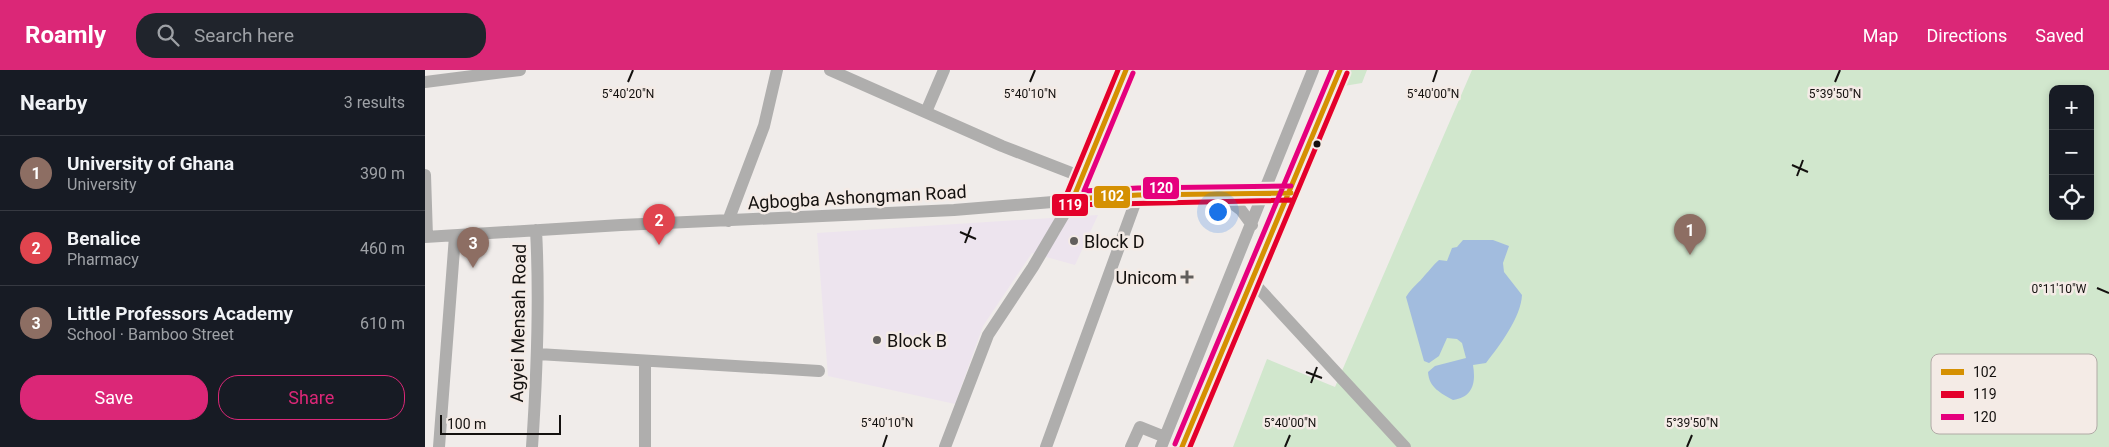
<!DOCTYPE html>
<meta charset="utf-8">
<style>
body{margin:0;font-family:Roboto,sans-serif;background:#20242c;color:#f1f3f6}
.controls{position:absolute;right:15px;top:15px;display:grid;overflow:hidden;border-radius:10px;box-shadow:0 2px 8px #0003}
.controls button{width:45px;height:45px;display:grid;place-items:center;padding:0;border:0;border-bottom:1px solid #363941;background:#171b24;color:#f1f3f6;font:25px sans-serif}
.scale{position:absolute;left:15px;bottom:12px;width:121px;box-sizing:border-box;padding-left:5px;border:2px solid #14110f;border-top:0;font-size:14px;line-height:18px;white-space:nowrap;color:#14110f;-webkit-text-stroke:4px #f4ebe6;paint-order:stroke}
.you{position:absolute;left:792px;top:141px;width:18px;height:18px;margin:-12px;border:4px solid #fff;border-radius:50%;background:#1a73e8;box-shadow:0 0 0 8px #1a73e833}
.badge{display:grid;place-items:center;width:32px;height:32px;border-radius:50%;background:#db2777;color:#fff;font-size:16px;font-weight:700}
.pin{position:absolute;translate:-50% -41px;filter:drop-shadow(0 1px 2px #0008)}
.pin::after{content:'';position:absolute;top:26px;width:18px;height:15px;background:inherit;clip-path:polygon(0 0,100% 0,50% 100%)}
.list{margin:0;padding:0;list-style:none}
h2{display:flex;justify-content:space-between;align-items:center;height:65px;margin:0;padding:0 20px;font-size:21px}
h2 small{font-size:16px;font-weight:400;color:#9ea1a6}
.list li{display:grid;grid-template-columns:32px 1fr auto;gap:15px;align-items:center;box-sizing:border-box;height:75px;padding:0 20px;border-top:1px solid #363941}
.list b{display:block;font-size:19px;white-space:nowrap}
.list p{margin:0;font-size:16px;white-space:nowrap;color:#9ea1a6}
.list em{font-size:16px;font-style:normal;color:#9ea1a6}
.actions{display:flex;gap:10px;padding:15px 20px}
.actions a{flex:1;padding:11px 0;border:1px solid #db2777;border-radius:20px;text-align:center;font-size:18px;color:#db2777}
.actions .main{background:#db2777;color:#fff}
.icon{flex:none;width:28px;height:28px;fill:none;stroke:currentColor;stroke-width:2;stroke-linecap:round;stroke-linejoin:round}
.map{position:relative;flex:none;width:1684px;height:377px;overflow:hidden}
header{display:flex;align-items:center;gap:30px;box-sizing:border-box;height:70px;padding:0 25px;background:#db2777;color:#fff}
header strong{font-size:24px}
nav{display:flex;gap:28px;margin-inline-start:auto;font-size:18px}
.search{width:350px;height:45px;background:#20242c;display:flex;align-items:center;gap:12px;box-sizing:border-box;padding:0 18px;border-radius:20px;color:#9ea1a6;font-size:19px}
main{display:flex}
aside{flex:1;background:#171b24}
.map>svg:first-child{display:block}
</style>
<header>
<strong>Roamly</strong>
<div class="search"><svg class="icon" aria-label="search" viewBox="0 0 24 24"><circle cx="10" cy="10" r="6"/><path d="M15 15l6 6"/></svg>Search here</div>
<nav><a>Map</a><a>Directions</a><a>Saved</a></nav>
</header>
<main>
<aside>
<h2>Nearby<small>3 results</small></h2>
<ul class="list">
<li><span class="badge" style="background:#8d6e63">1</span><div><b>University of Ghana</b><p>University</p></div><em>390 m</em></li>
<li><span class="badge" style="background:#e0444e">2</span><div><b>Benalice</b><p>Pharmacy</p></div><em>460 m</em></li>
<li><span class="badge" style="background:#8d6e63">3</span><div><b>Little Professors Academy</b><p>School · Bamboo Street</p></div><em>610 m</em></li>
</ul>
<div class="actions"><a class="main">Save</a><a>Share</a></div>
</aside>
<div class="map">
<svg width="1684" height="377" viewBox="0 0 1684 377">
<rect width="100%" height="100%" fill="#f0ecea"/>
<path fill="#ede4ee" d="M673,145L650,195L607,183L558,256L530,334L403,306L392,163Z"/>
<path fill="#d1e7cd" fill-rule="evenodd" d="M922,0H942L937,13L919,16L917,13Z
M1047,0H1684V377H808L842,289L910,317ZM1628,19H1665V146H1628Z"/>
<path fill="#a2bcde" d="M1038,170H1068L1084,176L1078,193L1079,202L1097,225C1096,247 1075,275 1061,293L1048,295C1051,313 1048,327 1028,330C1016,323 1004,318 1003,302L1010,296L1041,288L1037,273L1032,269L1022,268L1014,286L1004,293L999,291L981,227C987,217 994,213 1000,205C1005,200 1008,195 1014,190L1022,191L1027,178L1032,177Z"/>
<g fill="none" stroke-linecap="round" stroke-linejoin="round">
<path stroke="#afaead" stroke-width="12" d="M405,0L577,76L657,107
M0,12L95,0
M501,42L519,0
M0,105L2,167
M795,124L816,140L827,155
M303,151L339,56L352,0
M0,167L196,155L529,140L713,125L866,123
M827,211L980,377
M113,284L394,301
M220,291V377
M14,377L30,166
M107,377C112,304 115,233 111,160
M520,377L563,265L608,197L648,129L701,0
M621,377L713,125
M706,377L715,357L740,367
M736,377L888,0"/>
<path stroke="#b4b0ae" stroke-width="15" d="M757,377L915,0"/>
<g stroke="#f4ebe6" stroke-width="9">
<path id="bus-1" d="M701,0L648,129L713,125L866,123
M757,377L915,0"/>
</g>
<g stroke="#f4ebe6" stroke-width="9">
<path id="bus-2" d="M693,0L641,126L644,135L866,130
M765,377L922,3"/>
</g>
<g stroke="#f4ebe6" stroke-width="9">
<path id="bus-3" d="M708,3L659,121L713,118L866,116
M750,374L907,0"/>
</g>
<use href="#bus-1" stroke="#d59002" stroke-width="5"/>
<use href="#bus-2" stroke="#e4002b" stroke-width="5"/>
<use href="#bus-3" stroke="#e5007d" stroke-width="5"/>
</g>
<path fill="none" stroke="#14110f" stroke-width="2" d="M203,12L208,0M605,12L610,0M1008,12L1012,0M1410,12L1415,0M1367,95L1383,102M1372,106L1378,90M535,162L551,169M540,173L546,157M1672,218L1684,223M881,302L897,308M886,313L892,297M458,377L462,365M860,377L865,365M1262,377L1267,365"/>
<circle fill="#14110f" stroke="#f4ebe6" stroke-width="2" cx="892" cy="74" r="4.5"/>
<g fill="#615e5c" stroke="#f4ebe6" stroke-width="2">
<circle cx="649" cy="171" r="5"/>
<path d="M759.5 199.5h5v5h5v5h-5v5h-5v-5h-5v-5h5z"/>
<circle cx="452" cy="270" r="5"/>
</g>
<g text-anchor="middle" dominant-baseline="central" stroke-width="5" stroke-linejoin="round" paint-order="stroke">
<g font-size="18" fill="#14110f" stroke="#f4ebe6">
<text transform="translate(432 127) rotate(-3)">Agbogba Ashongman Road</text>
<text transform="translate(93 253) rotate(-89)">Agyei Mensah Road</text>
</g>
<g font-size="18" fill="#14110f" stroke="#f4ebe6" text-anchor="start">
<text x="659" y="171">Block D</text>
<text x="752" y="207" text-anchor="end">Unicom</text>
<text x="462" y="270">Block B</text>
</g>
</g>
<rect x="1506" y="284" width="166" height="80" rx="8" fill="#f4ebe6" stroke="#b1aaa6" stroke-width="1"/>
<rect x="1516" y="299" width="23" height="6" fill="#d59002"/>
<rect x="1516" y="321" width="23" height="7" fill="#e4002b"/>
<rect x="1516" y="344" width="23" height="6" fill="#e5007d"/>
<g font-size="14" fill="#14110f">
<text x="1548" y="307">102</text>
<text x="1548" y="329">119</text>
<text x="1548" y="352">120</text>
</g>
<g font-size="12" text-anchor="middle" fill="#14110f" stroke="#f4ebe6" stroke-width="5" stroke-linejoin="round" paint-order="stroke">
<text x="203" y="28">5°40'20"N</text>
<text x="605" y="28">5°40'10"N</text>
<text x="1008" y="28">5°40'00"N</text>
<text x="1410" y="28">5°39'50"N</text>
<text x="1634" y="223">0°11'10"W</text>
<text x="462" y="357">5°40'10"N</text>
<text x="865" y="357">5°40'00"N</text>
<text x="1267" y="357">5°39'50"N</text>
</g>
<g stroke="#f4ebe6" stroke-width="2">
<rect x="717" y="106" width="38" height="24" rx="5" fill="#e5007d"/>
<rect x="668" y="115" width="38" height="24" rx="5" fill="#d59002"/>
<rect x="626" y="123" width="38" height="24" rx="5" fill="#e4002b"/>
</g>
<g font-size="14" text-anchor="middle" font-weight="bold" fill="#fff">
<text x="736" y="123">120</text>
<text x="687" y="131">102</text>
<text x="645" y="140">119</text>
</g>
</svg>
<div class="controls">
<button>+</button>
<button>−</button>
<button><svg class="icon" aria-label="locate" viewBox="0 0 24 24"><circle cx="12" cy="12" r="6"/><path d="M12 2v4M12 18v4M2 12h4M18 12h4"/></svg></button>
</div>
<div class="scale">100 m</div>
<div class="you"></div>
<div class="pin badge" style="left:1265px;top:185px;background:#8d6e63">1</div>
<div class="pin badge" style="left:234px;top:175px;background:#e0444e">2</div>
<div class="pin badge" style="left:48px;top:198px;background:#8d6e63">3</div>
</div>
</main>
